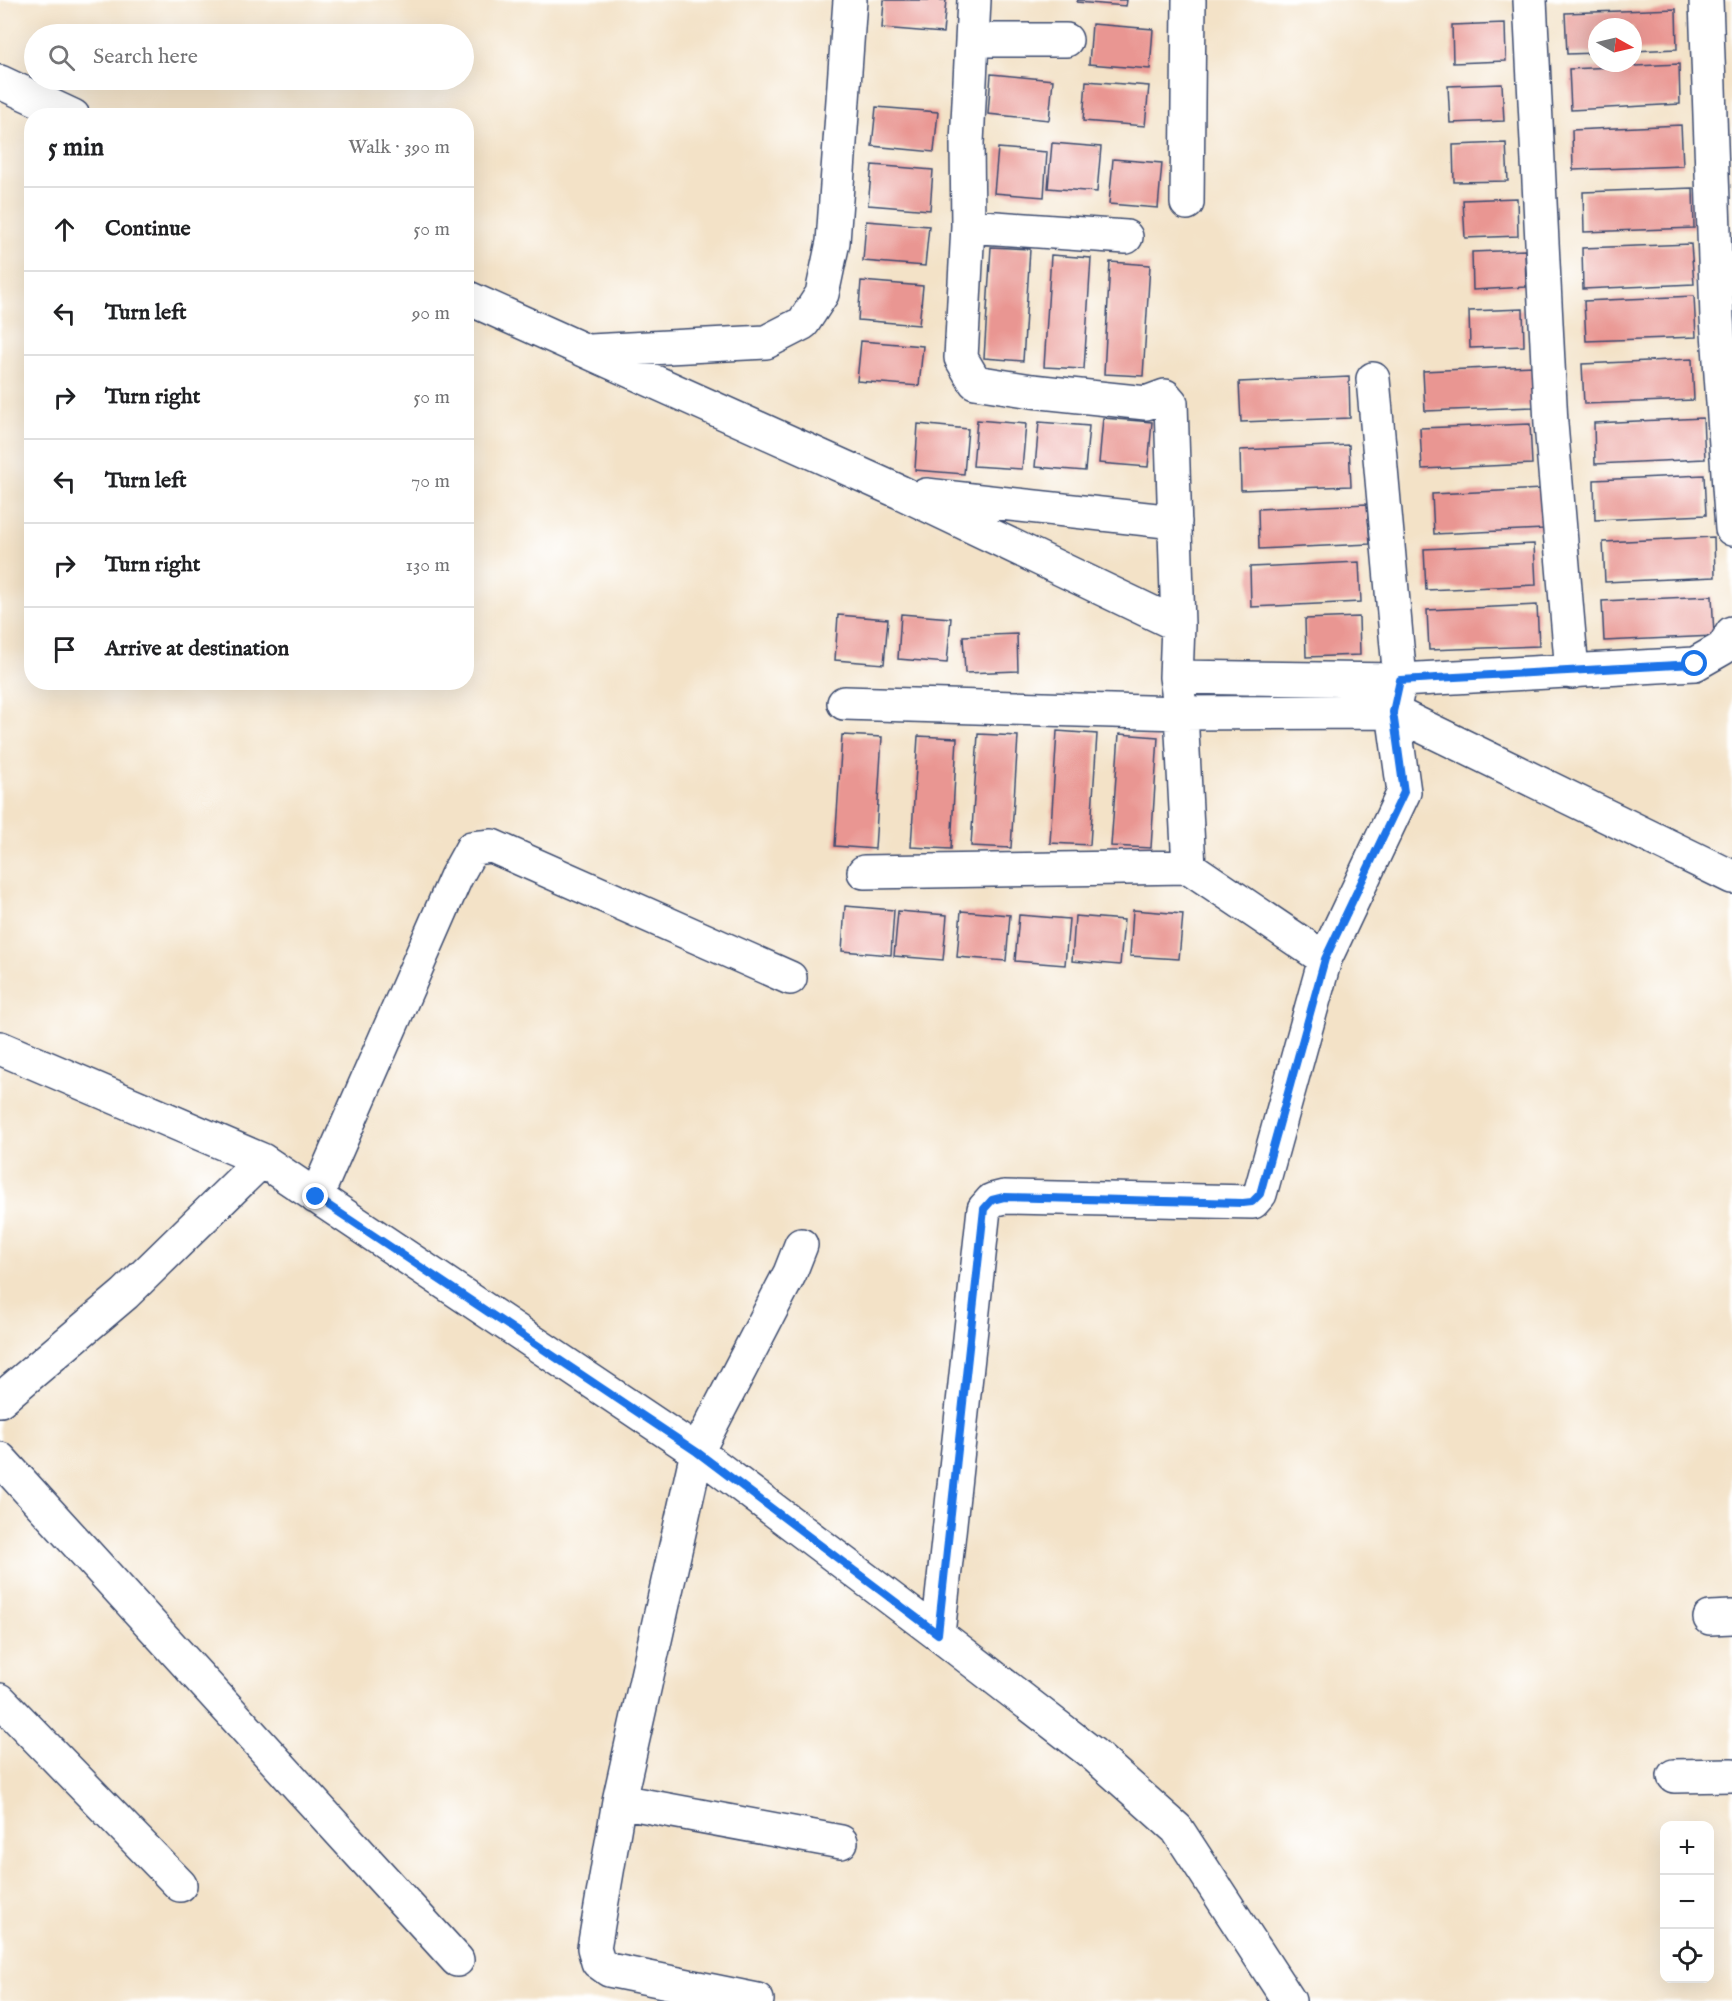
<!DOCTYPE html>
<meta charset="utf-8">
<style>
body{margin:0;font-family:"IM FELL English",serif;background:#f2f2f2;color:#202124}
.controls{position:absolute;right:18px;bottom:18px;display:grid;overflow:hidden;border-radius:12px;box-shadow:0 6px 24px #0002}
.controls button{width:54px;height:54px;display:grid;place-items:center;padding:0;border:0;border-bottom:2px solid #e0e0e0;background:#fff;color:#202124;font:30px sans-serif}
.compass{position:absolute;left:1588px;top:18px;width:54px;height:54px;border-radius:50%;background:#fff;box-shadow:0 6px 24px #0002;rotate:98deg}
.stop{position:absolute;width:18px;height:18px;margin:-14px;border:4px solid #1a73e8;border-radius:50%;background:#fff}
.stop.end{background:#1a73e8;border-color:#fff;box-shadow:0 2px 6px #0008}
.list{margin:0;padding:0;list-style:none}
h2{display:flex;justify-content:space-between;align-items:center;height:78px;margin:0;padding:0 24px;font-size:26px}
h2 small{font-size:20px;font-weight:400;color:#757577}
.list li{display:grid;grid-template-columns:39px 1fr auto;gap:18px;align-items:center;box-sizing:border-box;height:84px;padding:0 24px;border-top:2px solid #e0e0e0}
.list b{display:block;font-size:22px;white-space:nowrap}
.list em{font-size:20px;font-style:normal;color:#757577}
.icon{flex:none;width:33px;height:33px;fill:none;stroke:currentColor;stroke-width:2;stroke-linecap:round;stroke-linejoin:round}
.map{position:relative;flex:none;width:1732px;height:2001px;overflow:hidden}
.search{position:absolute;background:#fff;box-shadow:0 6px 24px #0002;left:24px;top:24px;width:450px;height:66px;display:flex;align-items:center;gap:15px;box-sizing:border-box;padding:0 21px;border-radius:33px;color:#757577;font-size:22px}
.panel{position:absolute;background:#fff;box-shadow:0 6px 24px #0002;left:24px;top:108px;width:450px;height:582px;border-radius:24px}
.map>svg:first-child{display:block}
</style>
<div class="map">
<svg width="1732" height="2001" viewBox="0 0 1732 2001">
<rect width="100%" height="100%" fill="#fff"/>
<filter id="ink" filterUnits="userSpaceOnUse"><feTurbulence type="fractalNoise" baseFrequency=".0167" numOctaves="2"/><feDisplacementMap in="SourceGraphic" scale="12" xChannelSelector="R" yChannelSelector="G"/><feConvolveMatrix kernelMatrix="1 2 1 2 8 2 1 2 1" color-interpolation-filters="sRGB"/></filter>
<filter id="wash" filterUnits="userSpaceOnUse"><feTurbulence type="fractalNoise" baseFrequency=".008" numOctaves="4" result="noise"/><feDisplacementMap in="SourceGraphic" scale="24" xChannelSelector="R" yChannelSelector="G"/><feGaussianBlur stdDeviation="1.35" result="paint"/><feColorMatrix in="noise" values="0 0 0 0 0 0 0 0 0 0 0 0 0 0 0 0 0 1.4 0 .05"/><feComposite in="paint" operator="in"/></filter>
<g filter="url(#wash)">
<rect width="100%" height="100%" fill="#f3e2c7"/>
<g id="blocks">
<path fill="#e99692" d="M884,0H946L943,33L882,28Z
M1078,0H1127L1126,6L1077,2Z
M1676,9L1677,49L1633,51V27H1597V53L1567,54L1565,13Z
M1505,23L1506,61L1453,63L1452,25Z
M1092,24L1153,29L1150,69L1089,64Z
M1679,64L1680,104L1571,110L1569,69Z
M991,74L1053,80L1049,120L988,114Z
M1086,81L1149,86L1145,126L1083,121Z
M1502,84L1504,121L1450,123L1448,86Z
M876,107L938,112L934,152L872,146Z
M1681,125L1683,166L1573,170L1572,130Z
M1052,143L1101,147L1097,192L1048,188Z
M1506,143L1508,181L1454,182L1453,145Z
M998,148L1047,152L1044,197L994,193Z
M1113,159L1162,163L1158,208L1109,204Z
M872,165L933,170L930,210L868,205Z
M1693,188L1694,228L1584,232L1583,192Z
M1517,198L1518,236L1465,238L1463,200Z
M866,221L929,226L925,266L863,261Z
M1691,244L1694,284L1583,289L1582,248Z
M991,247L1030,249L1023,361L984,358Z
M1525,250L1526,287L1473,290L1472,252Z
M1051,255L1091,258L1084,369L1044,367Z
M1110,262L1150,265L1143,376L1104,374Z
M861,281L923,286L919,325L858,320Z
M1694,296L1696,337L1586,341L1584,301Z
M1523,309L1524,346L1470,348L1469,311Z
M861,341L923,346L919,386L857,381Z
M1692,359L1694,400L1584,404L1582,364Z
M1533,366L1534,407L1425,411L1423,371Z
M1349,377L1350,418L1241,422L1239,382Z
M1103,418L1152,422L1148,467L1099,463Z
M1703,418L1705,459L1595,464L1594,423Z
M977,420L1026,424L1022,469L973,466Z
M1039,422L1089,426L1085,471L1035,467Z
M918,424L968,429L964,474L915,470Z
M1530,424L1532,464L1422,469L1420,428Z
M1349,445L1351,486L1241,490L1240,450Z
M1704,475L1706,515L1595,520L1594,480Z
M1542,489L1544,529L1434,534L1432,494Z
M1367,504L1370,544L1259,549L1258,509Z
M1714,537L1715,577L1605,582L1603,542Z
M1534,544L1536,585L1426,590L1424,549Z
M1359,562L1361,602L1251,607L1250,567Z
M1712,596L1714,636L1604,641L1602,601Z
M1537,605L1539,646L1429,650L1427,610Z
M901,614L951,618L947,663L898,659Z
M838,615L888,619L884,664L835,660Z
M1359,617L1360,655L1306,657L1305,619Z
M1017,634L1018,671L965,673L963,636Z
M1057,731L1097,734L1090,845L1050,843Z
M978,734L1018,736L1011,848L971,846Z
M1119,734L1158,737L1151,848L1111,846Z
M842,735L882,737L875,849L835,846Z
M918,736L957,738L951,849L911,847Z
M845,906L894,910L891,955L842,951Z
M1133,910L1183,914L1179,959L1130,956Z
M898,911L947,915L943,960L894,956Z
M961,911L1010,915L1006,961L957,957Z
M1019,915L1069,919L1065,965L1015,961Z
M1075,916L1124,920L1120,965L1072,961Z"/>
</g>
</g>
<g filter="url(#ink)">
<use href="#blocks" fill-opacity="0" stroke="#3b4a6e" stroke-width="1.5"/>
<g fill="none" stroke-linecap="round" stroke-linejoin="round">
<g stroke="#3b4a6e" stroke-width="36">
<path id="street" d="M974,0L967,143L968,226L961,358L975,382L1032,391L1146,403L1165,396L1171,403L1178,625
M1530,0L1551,424L1572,672
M1706,0L1717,318L1732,529
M972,40H1066
M0,82L73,116
M1187,203L1189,0
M968,226L1126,237
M466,297L900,492L1178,625L1176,677L1181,713L1393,712L1732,877
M590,351L766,342L803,323L822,294L833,242L850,0
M926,495L1175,522
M1176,677L1400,680L1695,664L1723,648L1732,633
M844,703L1181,713L1189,867L1325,959
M864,872L1189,867
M0,1048L262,1160L697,1452L790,1273L801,1245
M316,1197L456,877L472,848L492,846L790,978
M0,1400L125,1294L262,1160
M0,1459L457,1960
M1710,1618L1732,1617
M938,1634L984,1209L992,1200L1004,1197L1253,1202L1260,1194L1325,959L1404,792L1393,712L1400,680L1373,379
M0,1700L180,1885
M1674,1776L1732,1775
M619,1801L841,1842
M757,2000L609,1970L598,1962L594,1948L619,1801L697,1452L938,1634L1093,1754L1177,1829L1289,2001"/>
</g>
<use href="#street" stroke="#fff" stroke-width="33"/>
</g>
</g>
<g fill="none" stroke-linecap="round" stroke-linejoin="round" filter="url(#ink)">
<path stroke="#1a73e8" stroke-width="8" d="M316,1197L697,1452L938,1634L984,1209L992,1200L1004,1197L1243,1203L1252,1202L1260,1194L1325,959L1404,792L1393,712L1400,680L1695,664"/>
</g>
</svg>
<div class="controls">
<button>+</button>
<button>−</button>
<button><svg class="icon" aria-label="locate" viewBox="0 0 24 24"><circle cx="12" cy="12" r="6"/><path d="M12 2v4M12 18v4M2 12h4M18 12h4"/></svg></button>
</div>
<svg class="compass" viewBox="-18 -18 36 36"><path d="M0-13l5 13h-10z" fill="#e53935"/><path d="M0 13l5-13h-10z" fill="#757577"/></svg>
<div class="stop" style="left:1695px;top:664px"></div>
<div class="stop end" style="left:316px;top:1197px"></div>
<div class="search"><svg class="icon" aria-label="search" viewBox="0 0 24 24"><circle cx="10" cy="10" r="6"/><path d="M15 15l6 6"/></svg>Search here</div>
<section class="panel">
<h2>5 min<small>Walk · 390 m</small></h2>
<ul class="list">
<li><svg class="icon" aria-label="ahead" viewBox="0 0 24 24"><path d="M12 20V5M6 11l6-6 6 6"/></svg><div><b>Continue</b></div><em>50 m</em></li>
<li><svg class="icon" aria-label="left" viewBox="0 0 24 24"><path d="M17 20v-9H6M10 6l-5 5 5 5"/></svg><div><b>Turn left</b></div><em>90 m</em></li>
<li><svg class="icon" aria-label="right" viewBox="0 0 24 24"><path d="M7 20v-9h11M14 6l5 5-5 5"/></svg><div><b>Turn right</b></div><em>50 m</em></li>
<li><svg class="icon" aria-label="left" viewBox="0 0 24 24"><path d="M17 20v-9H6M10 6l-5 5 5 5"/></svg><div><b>Turn left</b></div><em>70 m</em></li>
<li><svg class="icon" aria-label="right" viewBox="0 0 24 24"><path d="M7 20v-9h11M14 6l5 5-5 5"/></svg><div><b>Turn right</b></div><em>130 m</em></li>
<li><svg class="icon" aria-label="arrive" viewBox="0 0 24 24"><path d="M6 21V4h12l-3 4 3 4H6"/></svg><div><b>Arrive at destination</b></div></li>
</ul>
</section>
</div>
